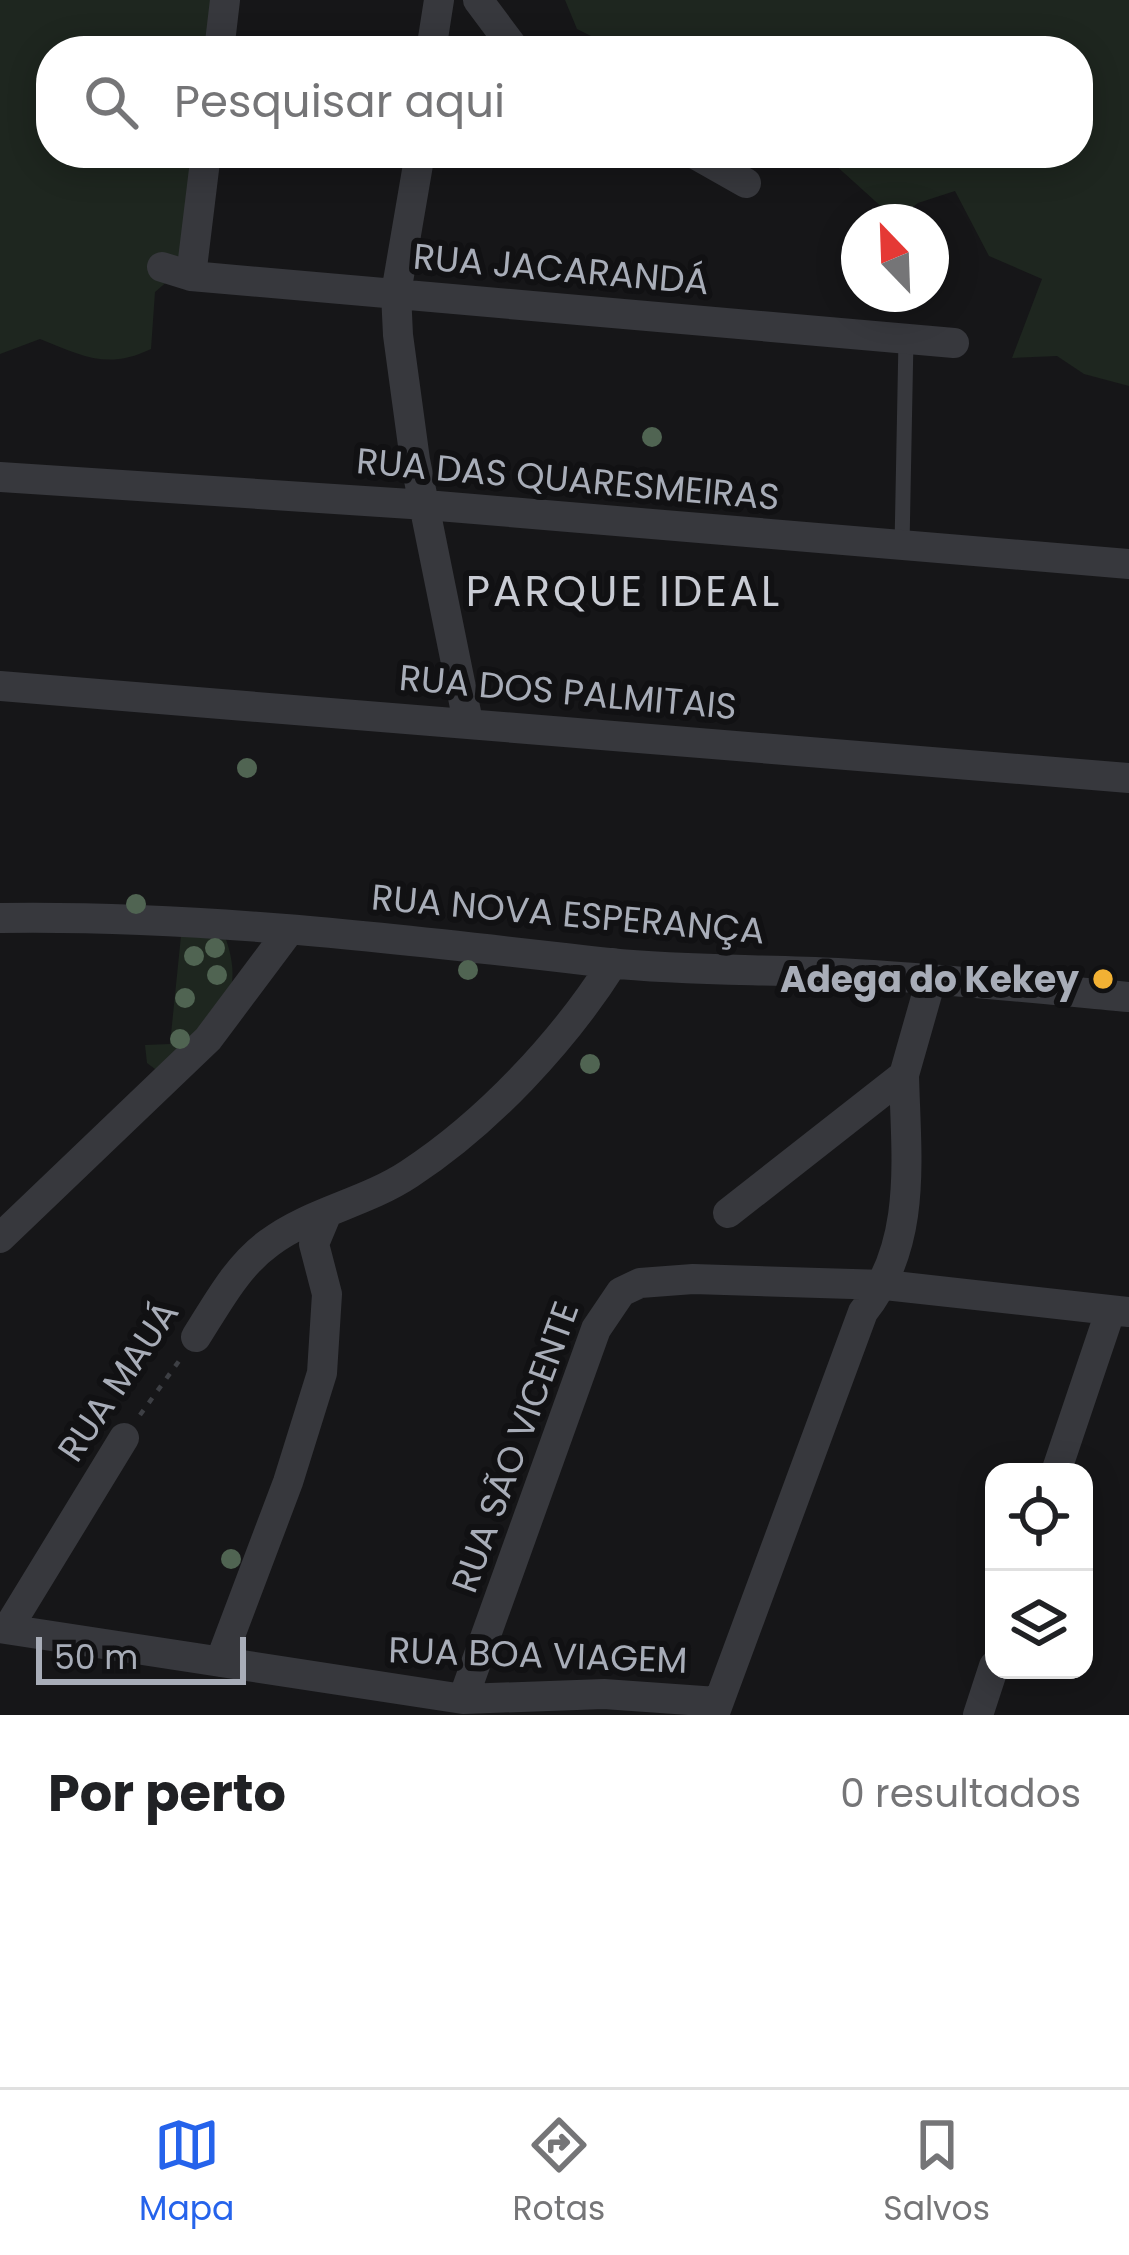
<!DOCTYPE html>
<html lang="pt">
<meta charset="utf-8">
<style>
body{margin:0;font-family:Poppins,sans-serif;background:#f2f2f2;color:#202124}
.controls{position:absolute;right:36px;bottom:36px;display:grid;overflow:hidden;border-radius:24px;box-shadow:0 6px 30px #0003}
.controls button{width:108px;height:108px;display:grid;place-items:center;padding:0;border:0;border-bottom:3px solid #e0e0e0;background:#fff;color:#202124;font:60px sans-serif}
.compass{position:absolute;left:841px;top:204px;width:108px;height:108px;border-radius:50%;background:#fff;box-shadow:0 6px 30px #0003;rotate:337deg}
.scale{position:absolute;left:36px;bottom:30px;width:210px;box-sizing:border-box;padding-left:12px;border:6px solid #a8adb8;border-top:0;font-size:33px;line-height:42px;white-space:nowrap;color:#a8adb8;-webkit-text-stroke:9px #111113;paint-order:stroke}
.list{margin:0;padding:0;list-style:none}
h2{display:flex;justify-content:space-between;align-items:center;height:156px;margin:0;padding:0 48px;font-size:51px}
h2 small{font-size:39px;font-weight:400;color:#757577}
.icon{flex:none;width:66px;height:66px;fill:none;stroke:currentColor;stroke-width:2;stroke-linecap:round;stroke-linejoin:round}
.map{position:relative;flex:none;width:1129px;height:1715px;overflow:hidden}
.search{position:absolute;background:#fff;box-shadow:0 6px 30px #0003;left:36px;right:36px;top:36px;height:132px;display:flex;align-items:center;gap:30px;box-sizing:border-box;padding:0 42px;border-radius:48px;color:#757577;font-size:45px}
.sheet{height:372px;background:#fff}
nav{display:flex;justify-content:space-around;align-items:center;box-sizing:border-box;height:168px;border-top:3px solid #e0e0e0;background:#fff;font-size:33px;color:#757577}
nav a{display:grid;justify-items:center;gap:6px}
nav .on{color:#2563eb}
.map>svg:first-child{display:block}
</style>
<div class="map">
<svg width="1129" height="1715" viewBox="0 0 1129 1715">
<rect width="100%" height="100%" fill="#161618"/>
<path fill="#1e261f" d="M0,0H224L216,51H51V153H198L184,267L155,292L151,349C108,370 82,356 40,339L0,354Z
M565,0H1129V386L1084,374L1057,356L1012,358L1042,279L989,256L955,191L918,203L896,220L822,153H1078V51H621L577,29Z
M182,926L225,937C251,1006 205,1030 159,1072L147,1063L145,1045L170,1044Z"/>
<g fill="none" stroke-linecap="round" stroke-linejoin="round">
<path stroke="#3d3f44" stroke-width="4.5" stroke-dasharray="6 9" stroke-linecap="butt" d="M140,1415L179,1361"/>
<path stroke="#37383d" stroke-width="15" d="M902,546L906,339"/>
<path stroke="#37383d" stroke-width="30" d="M478,0L516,51
M219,51L225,0
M431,51L439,0
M420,153L396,293L398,335L415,460L468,722
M693,153L746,183
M162,267L191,276L954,343
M191,276L206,153
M0,477L426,505L1129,564
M0,686L1129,778
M0,918C205,915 407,940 609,963C685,971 762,969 838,973C935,978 1032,988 1129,997
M728,1213L904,1075L931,980
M0,1238L208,1039L288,932
M196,1337C217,1304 237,1266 269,1243C310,1212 365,1203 409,1174C487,1123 563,1042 613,963
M1056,1472L1110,1312
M0,1628L463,1699L604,1694L717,1702
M8,1628L124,1438
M220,1662L288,1482L322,1373L327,1294L314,1244L327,1213
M463,1699L596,1329L621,1292L640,1283L693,1279L885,1285L1129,1312
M714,1715L863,1312C918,1244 906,1158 904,1075
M978,1715L994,1666"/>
</g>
<g fill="#506452">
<circle cx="652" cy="437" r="10"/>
<circle cx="247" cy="768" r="10"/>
<circle cx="136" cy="904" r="10"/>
<circle cx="215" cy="948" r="10"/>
<circle cx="194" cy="956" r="10"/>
<circle cx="468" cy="970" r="10"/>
<circle cx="217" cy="975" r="10"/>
<circle cx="185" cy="998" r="10"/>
<circle cx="180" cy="1039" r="10"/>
<circle cx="590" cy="1064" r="10"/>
<circle cx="231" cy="1559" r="10"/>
</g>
<circle fill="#f2b134" stroke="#111113" stroke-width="4.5" cx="1103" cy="979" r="12"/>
<g text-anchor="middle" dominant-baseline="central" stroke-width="12" stroke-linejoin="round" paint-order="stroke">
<g font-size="36" fill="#a8adb8" stroke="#111113">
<text transform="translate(561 269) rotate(5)">RUA JACARANDÁ</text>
<text transform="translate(568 479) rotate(5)">RUA DAS QUARESMEIRAS</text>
<text transform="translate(568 692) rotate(5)">RUA DOS PALMITAIS</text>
<text transform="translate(568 914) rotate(5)">RUA NOVA ESPERANÇA</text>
<text transform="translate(118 1381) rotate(-56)">RUA MAUÁ</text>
<text transform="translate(515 1447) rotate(-70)">RUA SÃO VICENTE</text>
<text transform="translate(538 1655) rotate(2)">RUA BOA VIAGEM</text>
</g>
<g font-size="36" font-weight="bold" fill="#a8adb8" stroke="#111113" text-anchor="end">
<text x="1079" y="979">Adega do Kekey</text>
</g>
<g font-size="42" letter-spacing="3" fill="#c9ccd4" stroke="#111113">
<text x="624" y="591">PARQUE IDEAL</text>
</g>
</g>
</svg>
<div class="controls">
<button><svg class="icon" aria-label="locate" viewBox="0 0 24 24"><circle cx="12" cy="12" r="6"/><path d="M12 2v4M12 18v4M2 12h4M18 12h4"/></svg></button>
<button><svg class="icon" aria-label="layers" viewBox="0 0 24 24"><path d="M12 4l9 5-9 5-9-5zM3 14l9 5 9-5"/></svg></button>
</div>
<svg class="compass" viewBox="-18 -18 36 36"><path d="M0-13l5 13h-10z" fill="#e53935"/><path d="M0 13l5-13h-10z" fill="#757577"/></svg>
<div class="scale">50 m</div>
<div class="search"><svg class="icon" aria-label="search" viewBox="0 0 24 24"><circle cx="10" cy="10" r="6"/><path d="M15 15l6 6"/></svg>Pesquisar aqui</div>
</div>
<section class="sheet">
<h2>Por perto<small>0 resultados</small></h2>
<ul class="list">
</ul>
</section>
<nav>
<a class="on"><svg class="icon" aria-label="map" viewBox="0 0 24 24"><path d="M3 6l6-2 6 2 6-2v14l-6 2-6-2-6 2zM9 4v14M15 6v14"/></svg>Mapa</a>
<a><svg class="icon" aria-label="directions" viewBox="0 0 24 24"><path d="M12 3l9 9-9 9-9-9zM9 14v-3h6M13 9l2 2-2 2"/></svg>Rotas</a>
<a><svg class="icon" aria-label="saved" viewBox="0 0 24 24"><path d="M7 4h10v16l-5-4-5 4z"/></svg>Salvos</a>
</nav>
